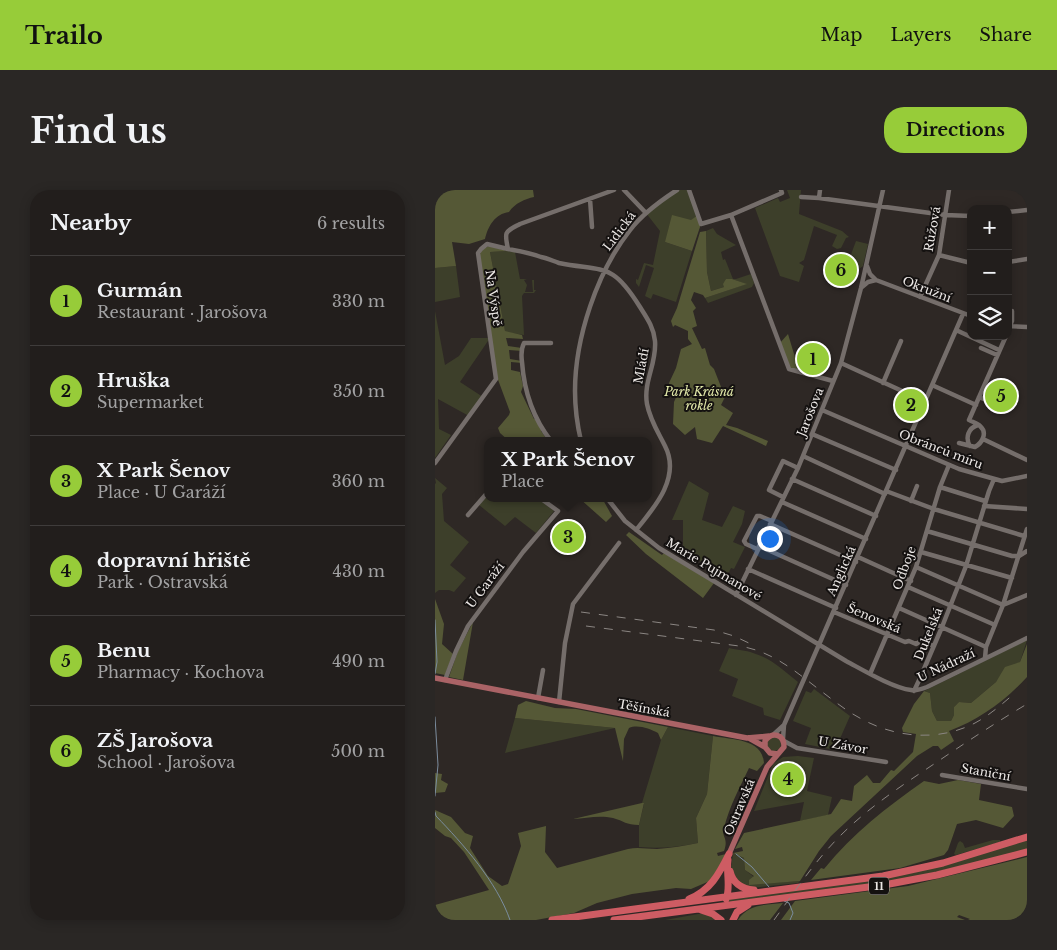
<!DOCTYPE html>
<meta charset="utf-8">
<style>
body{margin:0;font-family:"Libre Baskerville",serif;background:#2a2725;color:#f1f3f6}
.controls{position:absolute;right:15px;top:15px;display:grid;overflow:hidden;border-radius:10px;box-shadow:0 2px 12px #0003}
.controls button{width:45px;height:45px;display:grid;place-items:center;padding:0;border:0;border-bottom:1px solid #3f3c3b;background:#221e1c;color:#f1f3f6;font:25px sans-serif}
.you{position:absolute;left:334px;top:348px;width:18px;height:18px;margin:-12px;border:4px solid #fff;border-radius:50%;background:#1a73e8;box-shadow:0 0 0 8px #1a73e833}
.badge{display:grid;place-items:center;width:32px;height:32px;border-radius:50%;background:#97cc39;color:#111;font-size:16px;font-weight:700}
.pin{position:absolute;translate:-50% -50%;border:2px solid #fff;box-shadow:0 1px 5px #0006}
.popup{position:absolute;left:49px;top:247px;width:168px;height:65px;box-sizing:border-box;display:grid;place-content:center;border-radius:10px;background:#221e1c;filter:drop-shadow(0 1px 4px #0005);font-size:16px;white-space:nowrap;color:#a2a2a3}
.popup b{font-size:19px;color:#f1f3f6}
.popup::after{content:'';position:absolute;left:50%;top:100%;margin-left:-10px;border:10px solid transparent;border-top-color:#221e1c}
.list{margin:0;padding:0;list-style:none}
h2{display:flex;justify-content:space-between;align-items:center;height:65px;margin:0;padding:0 20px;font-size:21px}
h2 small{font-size:16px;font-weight:400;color:#a2a2a3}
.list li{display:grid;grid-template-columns:32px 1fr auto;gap:15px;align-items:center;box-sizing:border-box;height:90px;padding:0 20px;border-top:1px solid #3f3c3b}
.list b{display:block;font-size:19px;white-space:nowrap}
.list p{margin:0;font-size:16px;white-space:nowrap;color:#a2a2a3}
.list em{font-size:16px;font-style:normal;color:#a2a2a3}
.icon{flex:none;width:28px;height:28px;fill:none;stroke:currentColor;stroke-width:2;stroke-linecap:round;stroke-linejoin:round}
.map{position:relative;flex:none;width:592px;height:730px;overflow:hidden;border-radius:20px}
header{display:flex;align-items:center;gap:30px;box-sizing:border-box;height:70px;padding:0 25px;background:#97cc39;color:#111}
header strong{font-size:24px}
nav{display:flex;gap:28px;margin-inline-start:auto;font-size:18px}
.intro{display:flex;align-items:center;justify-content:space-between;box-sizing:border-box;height:120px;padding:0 30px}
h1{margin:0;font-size:35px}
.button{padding:12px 22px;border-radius:20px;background:#97cc39;color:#111;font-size:18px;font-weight:700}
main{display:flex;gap:30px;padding:0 30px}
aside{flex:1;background:#221e1c;border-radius:20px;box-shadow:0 2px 12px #0003}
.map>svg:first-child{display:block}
</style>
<header>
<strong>Trailo</strong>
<nav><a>Map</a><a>Layers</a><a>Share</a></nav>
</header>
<div class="intro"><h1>Find us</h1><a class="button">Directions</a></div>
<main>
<aside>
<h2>Nearby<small>6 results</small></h2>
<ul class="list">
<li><span class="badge">1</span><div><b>Gurmán</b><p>Restaurant · Jarošova</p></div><em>330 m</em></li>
<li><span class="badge">2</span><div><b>Hruška</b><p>Supermarket</p></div><em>350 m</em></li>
<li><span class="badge">3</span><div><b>X Park Šenov</b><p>Place · U Garáží</p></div><em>360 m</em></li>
<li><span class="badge">4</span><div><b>dopravní hřiště</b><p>Park · Ostravská</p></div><em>430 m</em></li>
<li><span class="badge">5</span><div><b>Benu</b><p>Pharmacy · Kochova</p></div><em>490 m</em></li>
<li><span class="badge">6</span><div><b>ZŠ Jarošova</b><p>School · Jarošova</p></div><em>500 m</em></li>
</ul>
</aside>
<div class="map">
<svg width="592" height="730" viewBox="0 0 592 730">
<rect width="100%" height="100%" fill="#2e2825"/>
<path fill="#3d3f2a" d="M242,0H254L263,25L230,52L257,61L241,112L218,104L216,109L210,106L219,78L211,75L204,97L201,93V89L203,90L209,73L218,75L225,41L211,23Z
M352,0H366L364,24L407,41L414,47L411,48L406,58L402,59L397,56L402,45L379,36L369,70L364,73L369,76L364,92L345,86L320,18L343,8L345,12L355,8Z
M278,38L282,44L301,55L286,62L288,70L290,69L298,89H301L316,84L319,93L317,97L273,113L270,108L311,94L297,89H291L289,97L276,101L272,82L271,41Z
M421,51L433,54L428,76L424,79L412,75Z
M72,61L80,62L85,89H92L89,90L92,95L90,102H98L97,90H99V100H101L99,103H89L87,106L89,145L70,142L55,62Z
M21,76L25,107L0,112V78Z
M0,121L10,175L24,166L36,148H55L25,192L48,207L34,226L3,209L4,239L16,245L0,268Z
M0,288L12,298L7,304L9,331L34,352L15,375L31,388L19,402L14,400H4L0,403V410V294L1,293Z
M254,291L274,303L267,330L287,337L298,316L310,321L307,334L298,352L310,357L299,379L296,378L294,382L290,383L285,381L283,385L252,361H248V330H237Z
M53,305V308H102L119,321L101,343L80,327L70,336L44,315Z
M592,450L585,472L566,485L561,492L536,513L524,512L519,517V525L516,531H502L497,521L495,503L489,501Z
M294,458C302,460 311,460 318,463C336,468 349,481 363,492L345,530L329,525L328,518L297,506L303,489L284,481Z
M379,499L415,526L400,560L370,554L376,538L358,531L371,501L376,503Z
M80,528L180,538L70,563Z
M233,537L278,546L272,604L261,628L263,653C243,657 225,659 204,657V635L209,614L207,613L226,550Z
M332 554a7 7 0 1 1 14 0a7 7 0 1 1-14 0Z
M363,566L379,568L372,601L397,607L393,625L365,631L369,612L319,621L338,574L348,567Z
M592,649V660L471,689L292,713L294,709L429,691Z
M558,650H565V652L521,665L519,664L523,653L525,651L528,653L530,658Z
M298,663L309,668L310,680L319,687L315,694L365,691L363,693L325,697L318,698L305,693L296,679Z
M263,724H273L282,730H230Z"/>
<path fill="#555836" d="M0,0H98L99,7C90,9 80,13 74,22C60,24 53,36 50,49L34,54L17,52L21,76L0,78Z
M237,25L256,30L263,25L266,34L257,61L230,52Z
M271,41L272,82L276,101L289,97L288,94L291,89H297L312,94L270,108L268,105L259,102L256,110L261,118L258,121L262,136L257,138L267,159L270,158L275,175L279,179L290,207L286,215L298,223L291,235L302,238L333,251L331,256L288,236L277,253L262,249L260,237L250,245L238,234L239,212L242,205L235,201L234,193L241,178L246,159L257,154L253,149V141L240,135L238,137L236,131L242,118L265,42Z
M55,56L72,61L55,62L70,141L87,145L88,149L71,148L73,156L87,158V161L74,160L75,169L87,171V173L76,172V180L85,182L88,196L86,202L99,229H101L107,238L106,241L113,251H74L65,243L63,238L74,225L75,222L62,187L44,70L46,59Z
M353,144L362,174L365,177L363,182L354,179L344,154Z
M144,308H158L161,312L164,308H167L177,326L171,332Z
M194,342L227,365L229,363L279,393L268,408L211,364L191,345Z
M0,409L9,434L7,454L18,464L10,485L0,483Z
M38,432L28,490L14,487L23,461Z
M592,454V487C570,511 544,530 514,541L519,551L506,560L503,556H498L482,566L396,646L384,661L365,691L314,695V690L319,686L310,680L309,668L298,663L308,661L307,657L300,659L309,643L396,624L406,609L417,611L419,596L432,585L438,593H445L456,580L459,581L478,562L481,544L468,542L467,538L479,514L489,501L495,503L497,521L502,531H516L519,525V517L524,512L536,513L561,492L570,477L585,472Z
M91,511L120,518L141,519L233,537L226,550L223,543C215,539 203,534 194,538L189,549L188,571L180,538L80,528L83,515Z
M278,546C297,550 327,548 329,573L322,581L314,578C305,597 294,617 289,638C286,648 294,647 289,661L282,663L283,666L291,664L277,690L256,699L241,698L197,704L162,713L139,723L101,730H0V715L54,700L29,662L16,648L10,646L0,638V620L16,627L30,643L38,646L35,658L53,686L67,696L73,694L86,656L83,643L111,636L110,662L122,678L193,659C203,657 211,659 222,659C236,658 249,656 263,653L261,628L272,604Z
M0,583L7,584L6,590L13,594L10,602L0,603Z
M523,590L546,594L544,610L577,617L579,626L568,638L541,630L522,634L513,660L509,665L465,678L376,690L386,678L389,679C418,643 452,617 489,591L504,594Z
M207,613H209L204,635C191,635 189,631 178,628C165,625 151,628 138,629Z
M592,667V730H533L535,729L524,725L522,727L530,730H346L360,711L473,696Z
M348,713L335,730H303C313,714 331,715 348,713Z"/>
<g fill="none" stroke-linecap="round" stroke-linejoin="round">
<path stroke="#7b8d9f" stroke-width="1" d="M0,430L2,472L0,484
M0,527L3,575L0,606
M0,622L1,626C28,654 62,692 75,730
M301,664L317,677L334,697
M349,711L354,713L358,723L355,730"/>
<path stroke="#756e6b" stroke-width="4.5" d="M179,0L85,34C70,42 69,41 73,59C84,61 95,63 106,67C112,68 118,71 124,73C170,82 177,72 205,117C212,128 219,138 220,151C222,173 208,192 212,214C215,230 223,242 230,256C246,287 220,317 201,340
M189,0L211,23
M254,0L266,34L296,25L354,179L398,191
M366,7L384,8L510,25L536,26
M384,8L385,0
M155,9L157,37
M573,22L592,20
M296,25L347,3L346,0
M504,65L536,73
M573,72L592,69
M432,76L435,84L441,90L536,126
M427,97L433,92L441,90
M485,107L504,65L514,0
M573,136L592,137
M521,140L564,160
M573,141L577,131V121
M116,153H89C86,159 86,165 87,172C89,200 98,228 116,251
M546,158L562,165
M406,173L489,211
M448,193L466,151
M497,195L541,215
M544,207L569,218
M387,220L524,279L567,291L592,286
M377,244L461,280
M548,249L592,270
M146,251C142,234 140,218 140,201C140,148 162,82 195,40C208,23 225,11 242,0
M524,253L540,257C547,253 553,243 545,236C543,233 537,232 534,230L571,146
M535,256C530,248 533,238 543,235
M368,266L450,304
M0,273L61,189L43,63L46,59L52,54L73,59
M357,289L441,326
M505,297L550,311
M451,301L499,319L589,346
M348,307L334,300L348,271L363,278
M172,308L190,331L224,358L411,471C428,480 458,498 476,500C482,501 487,499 492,497L592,448
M476,311L482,296
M347,312L431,349
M549,316L592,319
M33,325L53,302
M335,334L421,372
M492,341L577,366H584L592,361
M324,356L411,395
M322,359L311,354L309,351L322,326H325L337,331
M486,362L577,388
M423,367L476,391
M481,377L568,415L592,405
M313,379L401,418
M473,397L560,435
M301,405L363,278L406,173L426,98L448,0
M464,418L551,457
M399,422L470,452L474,451L481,454L486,451L499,456
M550,468L551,457L568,415L592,339
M435,484L481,377L505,297L514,275
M10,490L21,461L33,436L88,362L123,321L105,308
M479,501L486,486L507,437L531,376L554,301L559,289
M103,508L108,480
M124,512L130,453L138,414L184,353
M338,545L349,535
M348,549L349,535L528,124
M349,551L362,558L451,572
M507,585L592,599"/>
<path stroke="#aa6366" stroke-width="5.5" d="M0,488L312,548L334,546
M314,548L330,557
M294,664L332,577L349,557C349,544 337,541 330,551V557L335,563L343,564"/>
<path stroke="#ce5c63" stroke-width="7" d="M295,681C298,694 307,699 319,700
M254,709C275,701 284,684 294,664
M291,709C296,698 291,683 293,670
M266,720L278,724L286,730
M117,730L448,686L508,673L592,647
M179,730L449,695L502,685L592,662
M298,730L302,722L313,715"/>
<path stroke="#8b8683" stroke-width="1" stroke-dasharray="9 9" stroke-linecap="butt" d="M146,422L279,440L299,446L318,455
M151,436L304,456C337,461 360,481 386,501C398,510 410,520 423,527C459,548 503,552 540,533C555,525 567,514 580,503
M339,730C360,701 380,671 405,646C433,618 466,596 499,574C530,553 560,533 592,514"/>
</g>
<g text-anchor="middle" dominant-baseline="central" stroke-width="4" stroke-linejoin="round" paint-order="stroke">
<rect fill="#141110" stroke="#aba8a6" stroke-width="1" x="434" y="687.5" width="20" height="17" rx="4"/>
<g font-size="11" font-weight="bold" fill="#ece8e6">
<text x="444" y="696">11</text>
</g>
<g font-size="12" fill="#ece8e6" stroke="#141110">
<text transform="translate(497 39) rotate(-80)">Růžová</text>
<text transform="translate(184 41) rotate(-53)">Lidická</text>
<text transform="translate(492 99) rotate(21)">Okružní</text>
<text transform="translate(59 108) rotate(82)">Na Výspě</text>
<text transform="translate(206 176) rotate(-79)">Mládí</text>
<text transform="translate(375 222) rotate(-68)">Jarošova</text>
<text transform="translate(506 259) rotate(21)">Obránců míru</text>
<text transform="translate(469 378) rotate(-70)">Odboje</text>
<text transform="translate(279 379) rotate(31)">Marie Pujmanové</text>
<text transform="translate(406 381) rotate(-66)">Anglická</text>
<text transform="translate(50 395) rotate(-53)">U Garáží</text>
<text transform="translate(439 428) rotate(23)">Šenovská</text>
<text transform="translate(493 444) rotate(-68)">Dukelská</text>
<text transform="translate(511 475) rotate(-25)">U Nádraží</text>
<text transform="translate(209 518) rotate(10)">Těšínská</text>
<text transform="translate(408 555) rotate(10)">U Závor</text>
<text transform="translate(551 582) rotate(10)">Staniční</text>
<text transform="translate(304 617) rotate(-67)">Ostravská</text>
</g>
<g font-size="12" font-style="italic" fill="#e3eaaa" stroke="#141110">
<text x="264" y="201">Park Krásná<tspan x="264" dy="14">rokle</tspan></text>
</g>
</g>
</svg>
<div class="controls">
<button>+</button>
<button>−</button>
<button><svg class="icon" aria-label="layers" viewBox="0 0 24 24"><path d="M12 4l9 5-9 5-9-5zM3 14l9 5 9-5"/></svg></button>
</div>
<div class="you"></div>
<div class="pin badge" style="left:378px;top:169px">1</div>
<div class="pin badge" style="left:476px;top:215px">2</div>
<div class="pin badge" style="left:133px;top:347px">3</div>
<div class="popup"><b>X Park Šenov</b>Place</div>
<div class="pin badge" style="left:353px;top:589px">4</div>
<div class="pin badge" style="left:566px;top:206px">5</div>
<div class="pin badge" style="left:406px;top:80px">6</div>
</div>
</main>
